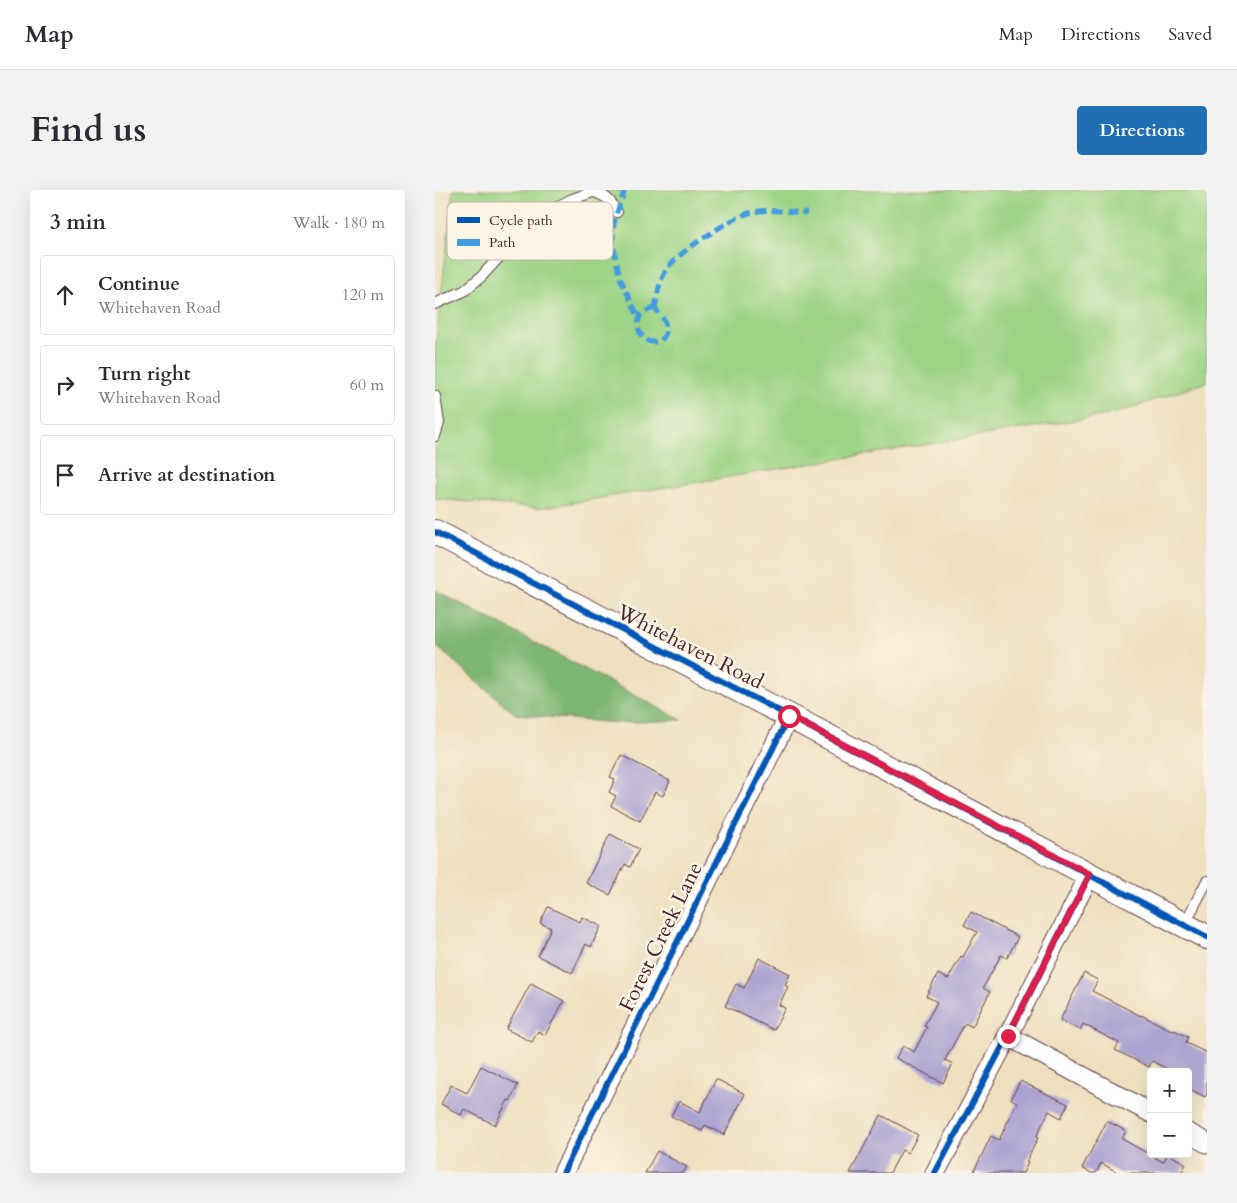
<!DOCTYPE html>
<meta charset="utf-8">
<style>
body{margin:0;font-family:Cardo,serif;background:#f2f2f3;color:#2b2b33}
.controls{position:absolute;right:15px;bottom:15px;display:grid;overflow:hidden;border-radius:5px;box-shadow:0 5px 20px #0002}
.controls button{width:45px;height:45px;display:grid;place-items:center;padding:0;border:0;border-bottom:1px solid #e1e1e2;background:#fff;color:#2b2b33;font:25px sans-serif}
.stop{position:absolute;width:15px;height:15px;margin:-11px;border:4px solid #e11d48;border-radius:50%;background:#fff}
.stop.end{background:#e11d48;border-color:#fff;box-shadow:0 1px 5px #0008}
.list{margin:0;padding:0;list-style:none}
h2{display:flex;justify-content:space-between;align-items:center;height:65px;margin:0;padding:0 20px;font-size:21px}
h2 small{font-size:16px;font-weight:400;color:#7c7c81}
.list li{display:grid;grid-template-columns:32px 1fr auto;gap:15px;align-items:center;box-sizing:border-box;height:80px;margin:0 10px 10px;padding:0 10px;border:1px solid #e1e1e2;border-radius:5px}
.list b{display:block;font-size:19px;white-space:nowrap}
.list p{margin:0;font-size:16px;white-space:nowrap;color:#7c7c81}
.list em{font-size:16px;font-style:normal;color:#7c7c81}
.icon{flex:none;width:28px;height:28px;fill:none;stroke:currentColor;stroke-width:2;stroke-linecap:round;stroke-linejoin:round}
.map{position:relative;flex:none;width:772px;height:983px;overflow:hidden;border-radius:5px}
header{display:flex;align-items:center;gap:30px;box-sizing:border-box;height:70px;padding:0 25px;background:#fff;border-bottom:1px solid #e1e1e2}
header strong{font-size:24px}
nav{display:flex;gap:28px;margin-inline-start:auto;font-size:18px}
.intro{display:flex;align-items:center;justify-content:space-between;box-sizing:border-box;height:120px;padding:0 30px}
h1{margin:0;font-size:35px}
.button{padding:12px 22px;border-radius:5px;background:#1f6fb2;color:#fff;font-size:18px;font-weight:700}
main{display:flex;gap:30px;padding:0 30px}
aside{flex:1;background:#fff;border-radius:5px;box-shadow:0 5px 20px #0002}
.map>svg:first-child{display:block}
</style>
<header>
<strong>Map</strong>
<nav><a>Map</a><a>Directions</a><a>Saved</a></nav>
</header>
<div class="intro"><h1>Find us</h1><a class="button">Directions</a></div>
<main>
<aside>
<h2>3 min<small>Walk · 180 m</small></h2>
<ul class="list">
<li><svg class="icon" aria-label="ahead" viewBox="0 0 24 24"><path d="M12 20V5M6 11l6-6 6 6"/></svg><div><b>Continue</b><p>Whitehaven Road</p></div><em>120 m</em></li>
<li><svg class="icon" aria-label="right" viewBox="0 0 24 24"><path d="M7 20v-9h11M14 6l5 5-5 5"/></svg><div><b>Turn right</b><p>Whitehaven Road</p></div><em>60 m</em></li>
<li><svg class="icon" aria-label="arrive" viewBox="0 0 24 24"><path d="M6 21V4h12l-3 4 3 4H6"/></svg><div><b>Arrive at destination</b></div></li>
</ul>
</aside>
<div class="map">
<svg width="772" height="983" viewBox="0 0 772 983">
<rect width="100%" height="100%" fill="#fcf5e5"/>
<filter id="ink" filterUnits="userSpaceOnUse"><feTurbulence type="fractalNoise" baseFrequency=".02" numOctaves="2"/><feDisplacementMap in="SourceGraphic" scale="10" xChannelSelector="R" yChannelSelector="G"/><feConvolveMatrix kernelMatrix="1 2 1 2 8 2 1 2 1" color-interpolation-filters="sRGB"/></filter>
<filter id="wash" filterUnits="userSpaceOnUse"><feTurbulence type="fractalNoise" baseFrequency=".0096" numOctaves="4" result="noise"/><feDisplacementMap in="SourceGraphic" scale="20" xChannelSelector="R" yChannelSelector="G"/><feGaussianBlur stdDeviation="1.12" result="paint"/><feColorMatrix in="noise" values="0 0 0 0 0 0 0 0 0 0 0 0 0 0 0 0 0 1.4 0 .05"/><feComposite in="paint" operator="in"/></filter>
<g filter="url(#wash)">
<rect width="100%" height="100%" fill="#eee0bf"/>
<path fill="#9cd385" stroke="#737958" d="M18,0H772V192L678,224L105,318L0,309V160Z"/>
<path fill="#7db572" stroke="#646a4e" d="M0,400L247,530L180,533L80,524L0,455Z"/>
<g id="blocks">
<path fill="#aaa2d1" d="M186,565L235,591L228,606L220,602L205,631L176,616L181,606L174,602L180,589L175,587Z
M175,644L204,659L195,677L190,674L175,705L151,693Z
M113,717L145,732L147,727L166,736L156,757L151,754L137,783L103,766L116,738L105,733Z
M536,722L583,747L572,768L566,765L548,798L555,802L537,837L530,833L510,870L518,874L508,893L461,868L468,856L479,862L492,837L489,836L502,812L491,806L503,784L513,789L526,766L528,767L542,742L529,735Z
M324,768L355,784L350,795L353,797L344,815L350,818L339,840L290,816L301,794L309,798Z
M649,783L663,790L657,801L706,826V825L738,841L739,840L753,847L751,853L772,863V904L770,907L753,898L755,891L753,890V882H738L717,871L714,877L680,860L684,853L648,834L645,840L625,830Z
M96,793L129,811L110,845L103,841L97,852L71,839Z
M46,876L83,895L75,911L73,910L60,935L29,919L26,925L6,914L16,895L32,903Z
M281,889L310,904L289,945L270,935L267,941L236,926L244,911L265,922Z
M585,891L633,914L626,928L614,921L601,947L603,948L591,972L593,973L588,983H543L539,981L556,946L564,950L582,912L576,909Z
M446,925L483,945L473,963L467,960L455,983H415Z
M672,931L691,941L687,949L728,972L733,964L751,974L746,983H684L666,973L661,983H656L647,978Z
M222,961L252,977L248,983H210Z"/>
</g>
</g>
<g filter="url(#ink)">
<use href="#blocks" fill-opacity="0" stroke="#633c41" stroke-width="1"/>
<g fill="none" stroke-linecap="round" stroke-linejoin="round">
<g stroke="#633c41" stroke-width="12">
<path id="service" d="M159,2C172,6 175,11 182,22
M0,114L29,101L47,86L84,45L118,19L135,10L163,0
M0,206L4,233L0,246
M749,735L772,691"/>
</g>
<g stroke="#633c41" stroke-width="21">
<path id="minor" d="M573,846L716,923
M753,943L772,953
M128,983L354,526
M500,983L573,846L655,684"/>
</g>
<g stroke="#633c41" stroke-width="26">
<path id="tertiary" d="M0,342L354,526L772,747"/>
</g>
<use href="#service" stroke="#fff" stroke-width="10"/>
<use href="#minor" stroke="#fff" stroke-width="19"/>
<use href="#tertiary" stroke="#fff" stroke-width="24"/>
<path stroke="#409be1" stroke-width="5" stroke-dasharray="10 5" stroke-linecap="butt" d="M190,0L181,25L178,39V54L185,88L204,128
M216,119H220C248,145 216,164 205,143C202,137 203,130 206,124Z
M220,119C222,106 224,91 232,79C240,64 298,27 314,23C332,18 354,22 372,23"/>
<g stroke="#fcf5e5" stroke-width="9">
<path id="cycleway" d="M0,342L354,526L772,747
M128,983L354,526
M500,983L573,846L655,684"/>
</g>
<use href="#cycleway" stroke="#0057b8" stroke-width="6"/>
</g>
</g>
<g fill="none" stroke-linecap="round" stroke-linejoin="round" filter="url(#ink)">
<path stroke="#e11d48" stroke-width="6" d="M354,526L655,684L573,846"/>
</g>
<g text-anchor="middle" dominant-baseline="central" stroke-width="5" stroke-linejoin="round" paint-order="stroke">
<g font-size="21" fill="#4a1f2b" stroke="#fcf5e5">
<text transform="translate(255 457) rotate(27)">Whitehaven Road</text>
<text transform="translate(226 747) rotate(-64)">Forest Creek Lane</text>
</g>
</g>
<rect x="12" y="12" width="166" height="58" rx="8" fill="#fcf5e5" stroke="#c7b5ad" stroke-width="1"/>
<rect x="22" y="27" width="23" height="6" fill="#0057b8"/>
<rect x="22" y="49" width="23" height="7" fill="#409be1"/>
<g font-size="14" fill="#4a1f2b">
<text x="54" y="35">Cycle path</text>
<text x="54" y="57">Path</text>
</g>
</svg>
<div class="controls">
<button>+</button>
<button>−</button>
</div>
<div class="stop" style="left:354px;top:526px"></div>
<div class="stop end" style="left:573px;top:846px"></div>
</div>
</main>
